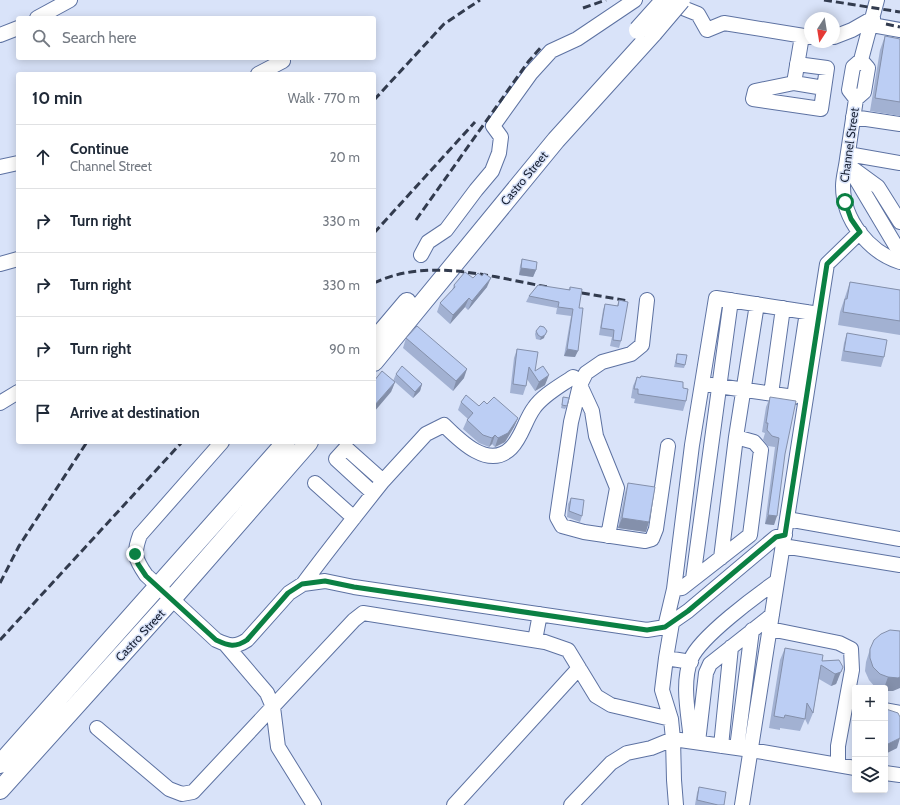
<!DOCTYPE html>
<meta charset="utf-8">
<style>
body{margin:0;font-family:Cabin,sans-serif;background:#f2f2f3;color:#1f2937}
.controls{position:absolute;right:12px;bottom:12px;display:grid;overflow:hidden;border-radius:4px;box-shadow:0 2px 10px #0003}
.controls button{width:36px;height:36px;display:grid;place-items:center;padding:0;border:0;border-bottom:1px solid #e0e1e3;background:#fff;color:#1f2937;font:20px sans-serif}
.compass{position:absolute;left:804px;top:12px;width:36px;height:36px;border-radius:50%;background:#fff;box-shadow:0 2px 10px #0003;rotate:192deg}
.stop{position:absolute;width:12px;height:12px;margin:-9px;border:3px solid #0b8043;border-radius:50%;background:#fff}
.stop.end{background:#0b8043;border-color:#fff;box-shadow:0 1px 4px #0008}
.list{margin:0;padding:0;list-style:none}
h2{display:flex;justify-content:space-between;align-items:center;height:52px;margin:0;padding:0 16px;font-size:17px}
h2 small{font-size:13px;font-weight:400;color:#747a83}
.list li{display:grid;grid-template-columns:26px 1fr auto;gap:12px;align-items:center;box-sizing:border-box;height:64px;padding:0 16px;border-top:1px solid #e0e1e3}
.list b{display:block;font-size:15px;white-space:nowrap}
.list p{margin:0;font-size:13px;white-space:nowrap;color:#747a83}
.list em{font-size:13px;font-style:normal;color:#747a83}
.icon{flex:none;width:22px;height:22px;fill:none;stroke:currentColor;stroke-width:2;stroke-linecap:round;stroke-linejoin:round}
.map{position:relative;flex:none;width:900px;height:805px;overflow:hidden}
.search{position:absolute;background:#fff;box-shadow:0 2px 10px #0003;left:16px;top:16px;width:360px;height:44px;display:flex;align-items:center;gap:10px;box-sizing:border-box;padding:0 14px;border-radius:4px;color:#747a83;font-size:15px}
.panel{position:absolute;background:#fff;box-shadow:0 2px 10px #0003;left:16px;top:72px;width:360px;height:372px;border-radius:4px}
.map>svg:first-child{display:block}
</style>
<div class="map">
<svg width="900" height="805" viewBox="0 0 900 805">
<rect width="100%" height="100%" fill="#d9e3f9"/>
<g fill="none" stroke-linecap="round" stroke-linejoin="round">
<g stroke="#5d72a2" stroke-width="16">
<path id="minor" d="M668,2L698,14L707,30L724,23L810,37
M37,18L70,0
M872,25L900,30
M0,35L18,28
M834,37L852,30L873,18
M861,60L868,68L864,92L856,99C853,119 850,139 847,159C846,168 843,178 843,186C843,220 869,252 900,262
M797,64L827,68L821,109L753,99L755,91L794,83L802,36
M258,74L283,61
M794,83L824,88
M856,99L849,90L853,67L861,60L877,0
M853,117L900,124
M848,154L900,163
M847,164L900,253
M0,167L18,163
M852,168L878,187L900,222
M421,255L428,242L446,230L476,190L492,171L499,153L501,137L493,126L531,73L551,51L577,39L635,0
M0,264L18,259
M757,304L736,437L754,442L761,450L750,535L682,588L674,589L692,445L716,298L819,314
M711,385L794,397L807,312
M771,394L783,308
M0,403L18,392
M222,442L140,535C133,554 135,559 146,575L216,640C229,646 235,648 247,640L289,593L303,584L325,581L354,587L647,630L665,627L688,611L776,537L785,535
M383,481L426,434L444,425C460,441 489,470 511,448C522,437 525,420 534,408C543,395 560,386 573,377L577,379L580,385L571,422L557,517L562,526L584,532L645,541L652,539L656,529L668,446
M315,483L354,518
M787,519L900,539
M608,536L617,488L596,436L592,411L580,385L586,373L602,362L631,354L642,345L647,300
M783,546L900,565
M721,558L736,437
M693,579L731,300
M303,584C329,549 356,515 383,481L346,448L336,459L373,493
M672,623L666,658L691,662
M665,627L674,589
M770,629L839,643L851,649L852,670L838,746V765
M535,640L540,614
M226,645L267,693L273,707L278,747L314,805
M666,658L662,690L671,719
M885,710L900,713
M97,728L169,789L182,794L193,792L354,620L363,613L545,642L568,650L596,696L611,705L671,719L673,739L751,750L855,768
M691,741C689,716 681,684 691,659C700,637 757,595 777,581
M698,742L706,673L710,664L772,615
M721,746L731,647
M737,748L752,630
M885,773L900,775
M454,805L579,668
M571,805L611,763L627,753L651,748L673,739L674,780L676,805
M742,805L827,264L860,232"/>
</g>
<g stroke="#5d72a2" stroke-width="20">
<path id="major" d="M374,341L407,302
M374,362L556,140L653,33
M0,764L286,442
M0,790L172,599L309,442"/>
</g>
<use href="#minor" stroke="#fff" stroke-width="14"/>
<use href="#major" stroke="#fff" stroke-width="18"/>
<path stroke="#323b4e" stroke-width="3" stroke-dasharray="8 4" stroke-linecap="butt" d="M824,0L900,12
M583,8L606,0
M886,24L900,27
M374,100L444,24L480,0
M416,220L528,62L542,46
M374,233L475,122
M374,283C429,257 491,277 548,287
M570,291L629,301
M0,583L19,546L87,442
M0,640L182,442"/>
<g stroke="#5d72a2" stroke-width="20" stroke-linecap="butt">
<path id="major-bridge" d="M638,30L664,1
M653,33L681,0"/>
</g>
<use href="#major-bridge" stroke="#fff" stroke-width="18"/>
</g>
<path fill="#a2b1d2" d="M885,36L900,39V116L870,111L880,50Z
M522,259L536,270L533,277L519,275L520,266Z
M473,278L487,287L468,310L465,307L450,324L437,312L440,303L452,290L454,285Z
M850,282L900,290V335L838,325L840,312Z
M570,287L579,308L575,357L564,356L571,316L556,314L557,308L526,302L529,296L569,289Z
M619,300L621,341L619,348L610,346L612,337L599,335L603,310L605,304L617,306Z
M536,331L544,338L540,340L536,339L535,334Z
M847,333L884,357L881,367L841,361L844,343Z
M406,338L464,378L453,391L403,348Z
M517,349L545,385L535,391L527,379L526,386L523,395L510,393L514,358Z
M677,354L685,365L684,368L674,367Z
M396,374L422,384L420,391L413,398L395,382L391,392L393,381Z
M641,376L683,388L686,401L683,411L634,403L635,399L631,398L633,386L637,377L640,378Z
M563,397L567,406L565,409L561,408Z
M770,397L785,454L774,525L765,524L775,447L768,446L763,440L765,433L762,432L766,407Z
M461,402L479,406L487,404L518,418L514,427L505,442L495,447L492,444L489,447L479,443L463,429L467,420L468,419L458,410Z
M628,483L646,532L618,528L625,493Z
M571,498L582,516L580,522L567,517L568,504Z
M881,634L893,691H885V688H878L875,687L869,680L865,671L866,662L870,649Z
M785,648L822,661L839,660L838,679L836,684L831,686L819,679L813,713L808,725L805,719L800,731L780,728V730L769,728L780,660Z
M885,710L897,748L885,754Z
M699,787L724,805H695L697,793Z"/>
<path fill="#8490ab" d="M521,268L536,270L533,277L519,275Z
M491,278L487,287L468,310L472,301Z
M469,298L465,307L450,324L453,315Z
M545,335L544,338L540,340L541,337Z
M567,349L578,351L575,357L564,356Z
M467,369L464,378L453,391L456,381Z
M549,375L545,385L535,391L539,382Z
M395,382L391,392L374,412V406Z
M422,384L420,391L413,398L415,392Z
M518,418L514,427L505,442L495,447L498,438Z
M495,435L492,444L489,447L492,438Z
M768,515L777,516L774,525L765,524Z
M622,518L649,522L646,532L618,528Z
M843,667L836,684L831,686L835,674Z
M888,677H900V688L893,691H885V688H884Z
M900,738L897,748L885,754L888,744Z"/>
<path fill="#bccef4" stroke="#8490ab" d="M885,36L900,39V102L875,98Z
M522,259L537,262L536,270L521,268Z
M465,272L473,278L478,273L482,276L484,273L491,278L472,301L469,298L453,315L440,303L455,287L454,285Z
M850,282L900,290V321L843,312L845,299H847Z
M538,285L570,290V287L582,289L579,308H583L578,351L567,349L573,309L558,307L559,302L529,296Z
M619,300L628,302L621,341L613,340L614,330L601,328L605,304L618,306Z
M417,326L467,369L456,381L406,338Z
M540,326L544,327L547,331L545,335L541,337L538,335L536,331Z
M847,333L887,340L884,357L844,351Z
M517,349L538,352L535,371L543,366L549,375L539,382L529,367L526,386L513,384Z
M677,354L687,355L685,365L676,363Z
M402,366L422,384L415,392L396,374Z
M382,371L395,382L374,406V381Z
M641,376L683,382V388L688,389L686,401L638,394V389H634L637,377L640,378Z
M466,395L479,406L484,401L487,404L494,397L518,418L508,433L498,438L495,435L492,438L483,435L467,420L473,413L461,402Z
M563,397L569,398L567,406L562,405Z
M770,397L796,401L785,454L777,516L768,515L779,438L772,436L767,430L768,423H766Z
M628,483L655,487L649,522L622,518Z
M571,498L584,500L582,516L569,511Z
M890,630L900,631V677L898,678L888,677L880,674L873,667L870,658V649L874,640L881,634Z
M785,648L823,655L822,661L839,660L843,667L841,672L835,674L821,665L813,713L807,703L805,719L785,715L784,718L774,716Z
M886,709L898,713L900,717V738L888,744L885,743V710Z
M699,787L726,792L724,805H718L697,800Z"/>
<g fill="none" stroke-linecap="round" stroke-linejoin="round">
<path stroke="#0b8043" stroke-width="5" d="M135,554L138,564L146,576L216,640C229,646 235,648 247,640L288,593L302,584L325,581L354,587L647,630L665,627L688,611L776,537L785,535L827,264L860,232L851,219L845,202"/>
</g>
<g text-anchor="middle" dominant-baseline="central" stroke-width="3" stroke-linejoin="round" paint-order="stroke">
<g font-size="12" fill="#182134" stroke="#d9e3f9">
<text transform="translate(849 145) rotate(-82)">Channel Street</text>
<text transform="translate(524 178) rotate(-50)">Castro Street</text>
<text transform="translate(140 635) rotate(-47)">Castro Street</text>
</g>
</g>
</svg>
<div class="controls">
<button>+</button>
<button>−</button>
<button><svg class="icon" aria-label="layers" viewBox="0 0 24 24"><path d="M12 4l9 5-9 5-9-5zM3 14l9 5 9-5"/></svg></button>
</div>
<svg class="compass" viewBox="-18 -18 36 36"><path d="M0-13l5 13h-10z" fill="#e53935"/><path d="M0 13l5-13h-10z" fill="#747a83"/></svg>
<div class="stop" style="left:845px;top:202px"></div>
<div class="stop end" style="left:135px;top:554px"></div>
<div class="search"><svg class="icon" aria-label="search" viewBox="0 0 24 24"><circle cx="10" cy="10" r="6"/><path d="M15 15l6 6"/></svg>Search here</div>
<section class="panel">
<h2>10 min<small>Walk · 770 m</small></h2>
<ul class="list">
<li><svg class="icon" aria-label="ahead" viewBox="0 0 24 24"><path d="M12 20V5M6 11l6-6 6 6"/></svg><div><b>Continue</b><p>Channel Street</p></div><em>20 m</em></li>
<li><svg class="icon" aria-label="right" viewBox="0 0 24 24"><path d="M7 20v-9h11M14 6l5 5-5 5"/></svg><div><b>Turn right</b></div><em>330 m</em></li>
<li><svg class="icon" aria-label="right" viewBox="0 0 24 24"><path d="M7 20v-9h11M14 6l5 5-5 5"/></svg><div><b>Turn right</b></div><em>330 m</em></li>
<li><svg class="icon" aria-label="right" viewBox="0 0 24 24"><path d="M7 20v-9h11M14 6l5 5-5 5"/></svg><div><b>Turn right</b></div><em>90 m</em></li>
<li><svg class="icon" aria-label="arrive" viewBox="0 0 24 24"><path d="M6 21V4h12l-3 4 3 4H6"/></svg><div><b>Arrive at destination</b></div></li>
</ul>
</section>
</div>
